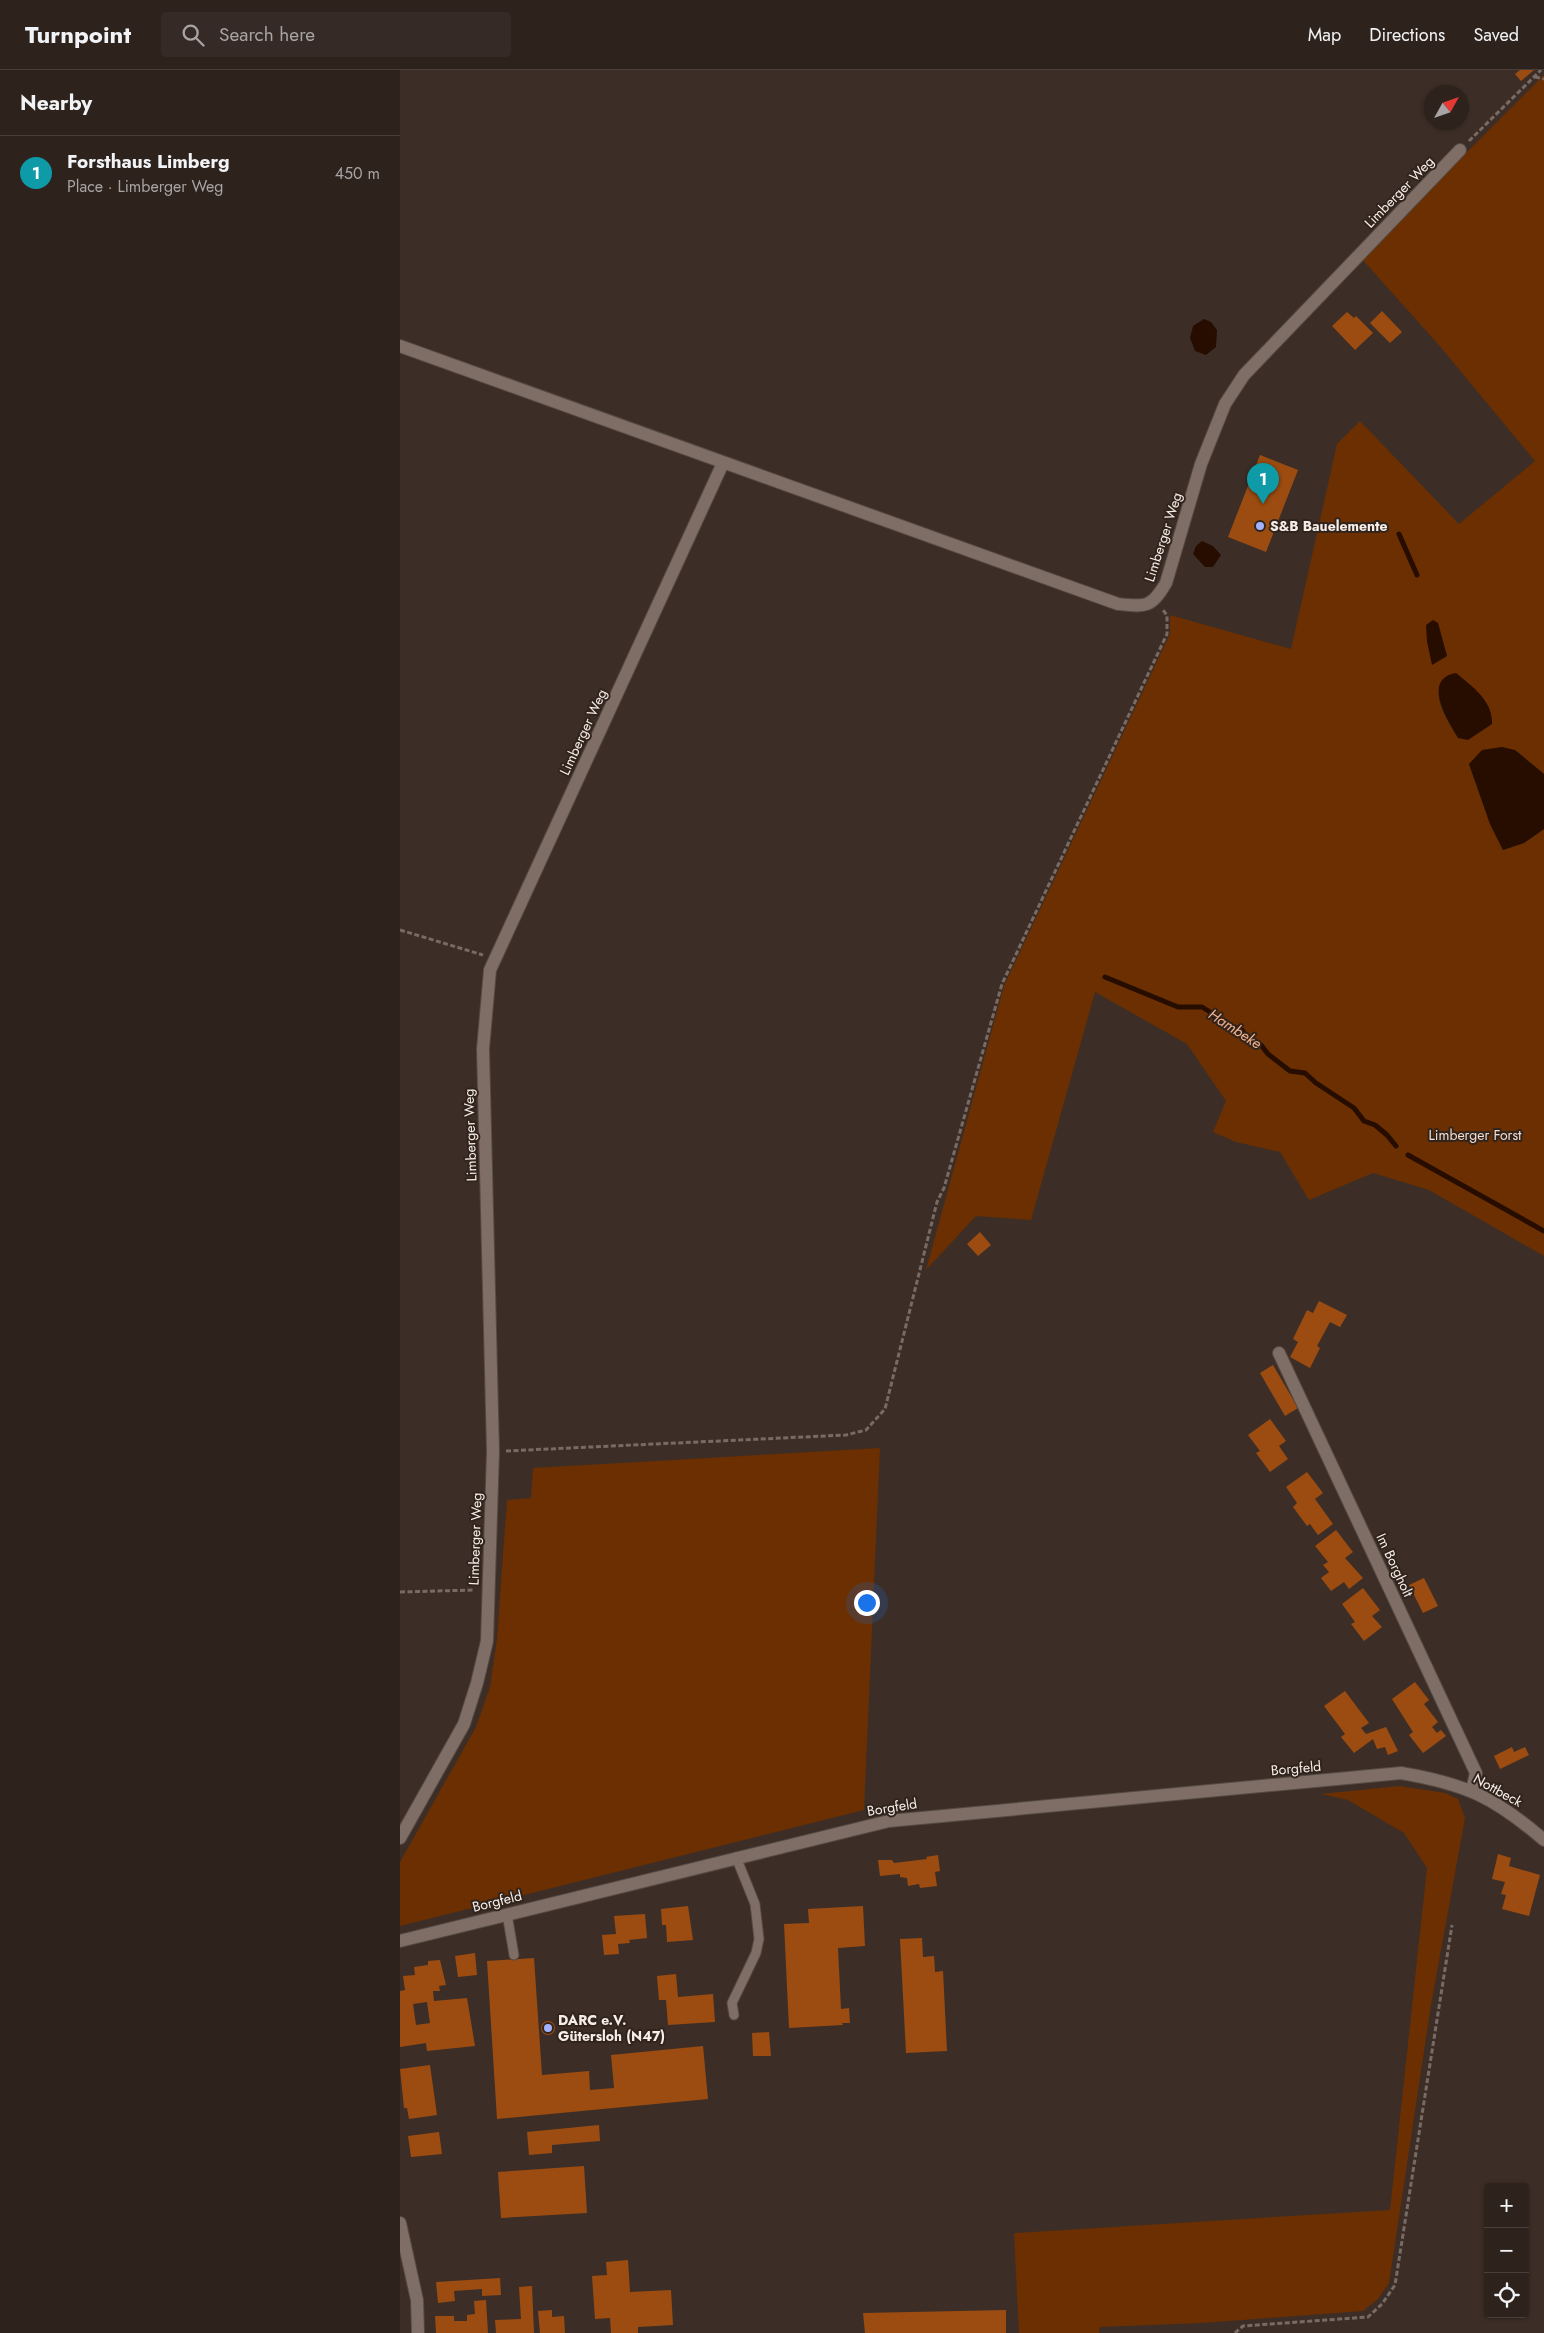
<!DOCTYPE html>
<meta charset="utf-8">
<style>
body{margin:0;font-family:Jost,sans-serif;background:#352a25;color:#f1f3f6}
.controls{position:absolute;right:15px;bottom:15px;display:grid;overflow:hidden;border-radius:5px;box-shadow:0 1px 4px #0004}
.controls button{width:45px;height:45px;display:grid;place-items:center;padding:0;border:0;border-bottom:1px solid #483f3b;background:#2d221c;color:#f1f3f6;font:25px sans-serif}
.compass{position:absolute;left:1024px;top:15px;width:45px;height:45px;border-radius:50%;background:#2d221c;box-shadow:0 1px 4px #0004;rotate:50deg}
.you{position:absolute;left:466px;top:1532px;width:18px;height:18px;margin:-12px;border:4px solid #fff;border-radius:50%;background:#1a73e8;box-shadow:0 0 0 8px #1a73e833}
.badge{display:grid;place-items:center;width:32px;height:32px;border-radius:50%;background:#d93025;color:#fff;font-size:16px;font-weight:700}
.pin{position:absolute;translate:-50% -41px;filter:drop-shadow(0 1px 2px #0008)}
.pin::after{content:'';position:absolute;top:26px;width:18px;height:15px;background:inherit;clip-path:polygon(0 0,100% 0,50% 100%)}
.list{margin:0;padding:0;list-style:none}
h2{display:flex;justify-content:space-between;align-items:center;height:65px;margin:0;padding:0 20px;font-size:21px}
h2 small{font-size:16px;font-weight:400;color:#a7a4a3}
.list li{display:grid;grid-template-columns:32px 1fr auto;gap:15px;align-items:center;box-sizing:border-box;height:75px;padding:0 20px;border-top:1px solid #483f3b}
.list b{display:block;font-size:19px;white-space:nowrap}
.list p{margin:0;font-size:16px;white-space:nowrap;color:#a7a4a3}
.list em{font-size:16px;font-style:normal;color:#a7a4a3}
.icon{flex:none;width:28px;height:28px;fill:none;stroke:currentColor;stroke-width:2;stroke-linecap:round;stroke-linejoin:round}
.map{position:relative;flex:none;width:1144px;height:2263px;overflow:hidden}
header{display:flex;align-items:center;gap:30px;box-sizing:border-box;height:70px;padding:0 25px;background:#2d221c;border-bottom:1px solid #483f3b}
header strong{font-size:24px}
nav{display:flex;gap:28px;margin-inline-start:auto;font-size:18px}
.search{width:350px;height:45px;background:#352a25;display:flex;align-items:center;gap:12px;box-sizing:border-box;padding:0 18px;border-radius:5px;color:#a7a4a3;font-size:19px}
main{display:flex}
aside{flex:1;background:#2d221c}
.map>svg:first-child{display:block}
</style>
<header>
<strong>Turnpoint</strong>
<div class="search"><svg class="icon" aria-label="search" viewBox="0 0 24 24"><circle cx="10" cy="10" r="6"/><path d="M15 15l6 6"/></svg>Search here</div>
<nav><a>Map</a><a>Directions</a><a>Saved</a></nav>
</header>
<main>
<aside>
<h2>Nearby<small></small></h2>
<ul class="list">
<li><span class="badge" style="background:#0f9aa8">1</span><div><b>Forsthaus Limberg</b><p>Place · Limberger Weg</p></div><em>450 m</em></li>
</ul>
</aside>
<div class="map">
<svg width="1144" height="2263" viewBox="0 0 1144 2263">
<rect width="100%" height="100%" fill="#3c2e26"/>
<path fill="#6b2f01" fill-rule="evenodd" d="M1144,5V704L1115,680L1069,694L1090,754L1103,780L1124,773L1144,759V1186L1029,1120L973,1103L909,1130L880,1082L836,1072L813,1062L826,1031L787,974L695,922L631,1150L576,1146L526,1200L604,916L770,564V545L891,579L937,374L960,351L1059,454L1135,391L1038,274L961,188ZM1038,553L1047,586L1032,594L1027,571ZM1049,605L1058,667C1046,648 1027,624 1049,605Z
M480,1378L464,1740L0,1856V1792L76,1657L90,1617L97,1569L107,1430L131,1428L133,1398Z
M999,1716L1045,1723L1058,1729L1065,1748L1031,1935L989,2213L978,2229L963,2241L802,2253L700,2257L699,2263H619L614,2163L990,2140L1027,1798L1004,1763L948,1730L921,1724Z"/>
<path fill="#260d00" d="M804,249L811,252L817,260L816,277L806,285L795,281L790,268L793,256Z
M802,471L813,476L821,485L813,497H805L793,484L796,476Z
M1033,550L1038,553L1047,586L1032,595L1027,571L1026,555Z
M1056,603C1073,617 1093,631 1092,654L1068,670L1058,668C1048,651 1021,609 1056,603Z
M1102,677L1115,680L1144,704V759L1124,773L1103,780L1090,754L1069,694L1082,680Z"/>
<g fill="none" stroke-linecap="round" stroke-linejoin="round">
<path stroke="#260d00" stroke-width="5" d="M999,464L1017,505
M705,907L778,937H802L810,942L818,951L842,960L849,972L861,975L868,984L890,1001L905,1003L916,1013L954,1038L964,1051L975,1055L987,1065L996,1076
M1008,1085L1144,1161"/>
</g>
<path fill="#9c4c11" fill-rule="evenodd" d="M1120,0H1134L1121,11L1115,4Z
M982,241L1002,262L990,273L970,253Z
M947,242L954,248L956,246L973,263L955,280L932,256Z
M860,385L898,400L866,482L828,467Z
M580,1162L591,1175L578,1186L567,1174Z
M919,1231L947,1245L940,1257L930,1252L917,1276L920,1278L910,1298L890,1287L898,1272L893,1269L907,1240L913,1243Z
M873,1295L898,1338L885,1346L860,1303Z
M870,1349L886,1371L879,1376L888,1389L870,1402L856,1383L860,1381L848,1365Z
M907,1402L923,1423L915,1429L933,1454L918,1465L910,1454L907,1456L893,1437L897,1433L886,1417Z
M936,1460L953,1482L945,1488L963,1508L949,1519L944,1512L931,1521L921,1508L929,1502L923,1495L928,1492L915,1476Z
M1024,1508L1038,1536L1023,1543L1009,1515Z
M963,1518L980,1540L972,1546L982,1557L964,1571L951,1554L955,1552L942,1534Z
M1015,1612L1029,1630L1024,1634L1038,1652L1032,1657L1037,1663L1041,1660L1046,1666L1023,1683L1009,1665L1013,1662L992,1629Z
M945,1621L969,1653L961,1658L966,1664L986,1657L998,1681L988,1685L985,1677L977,1679L973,1669L954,1683L941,1667L945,1664L924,1636Z
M1112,1677L1114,1682L1125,1677L1129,1685L1100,1699L1094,1686Z
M1098,1784L1111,1788L1109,1796L1140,1805L1129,1846L1102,1839L1106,1825L1101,1824L1105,1812L1092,1809Z
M538,1785L540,1801L535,1802L537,1816L520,1818L519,1814L508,1816L507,1808L500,1807V1804L480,1806L478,1790H492L494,1793L527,1789L526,1787Z
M288,1836L293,1870L267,1872L266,1855H262L261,1839Z
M463,1836L465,1876L438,1878L441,1939L449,1938L450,1953H442L443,1955L389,1958L384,1854L409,1853L408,1839Z
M245,1844L247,1868L229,1870L230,1873L218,1874L219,1884L204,1885L202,1865L216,1864L214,1846Z
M522,1868L523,1887L534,1886L535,1902L543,1901L547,1981L506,1983L500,1869Z
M75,1883L77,1905L58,1907L55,1886Z
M134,1888L142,2005L189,2001L190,2020L214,2018L211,1985L303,1976L308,2029L97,2049L87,1891Z
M40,1890L46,1915L39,1916L40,1921H33L34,1931L67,1928L75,1976L27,1981L26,1973L0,1977V1921L5,1920L3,1906L15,1905L14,1897L28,1895V1891ZM27,1932L30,1953L16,1955L13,1934Z
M276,1904L278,1927L313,1924L315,1952L268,1955L266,1930H259L257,1906Z
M141 1958a7 7 0 1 1 14 0a7 7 0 1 1-14 0Z
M369,1962L371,1986H353L352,1963Z
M30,1995L37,2045L9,2049L7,2038H4L0,1999Z
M199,2055L200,2071L152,2075V2083L129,2085L127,2062Z
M39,2062L42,2084L11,2087L8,2066Z
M184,2096L187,2143L101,2148L98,2102Z
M228,2190L230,2222L271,2220L273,2255L238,2257V2263H211L210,2248L195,2249L192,2206L207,2205L206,2192Z
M100,2208L101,2225L82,2226V2219L54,2221L55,2231L38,2233L36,2212Z
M132,2216L134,2263H96L95,2250L121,2249L119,2217Z
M86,2230L88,2263H36L35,2246H54V2251H67V2245L75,2244L74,2231Z
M152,2240V2247L164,2246L165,2263H140L138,2241Z
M606,2240V2263H465L463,2243Z"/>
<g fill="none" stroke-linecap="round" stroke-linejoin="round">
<g stroke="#554a43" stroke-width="11">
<path id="lane" d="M107,1844L114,1885
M334,1945L332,1933L356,1883L359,1869L355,1834L336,1787"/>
</g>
<g stroke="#554a43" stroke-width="14">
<path id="street" d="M0,276L718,534C746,537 751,538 766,513L801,394L825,334L844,305L1060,80
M879,1283L1076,1703L1072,1720
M0,1768L64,1654L77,1613L87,1571L93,1381L83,979L90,900L323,393
M0,1871L489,1751L1001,1703C1066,1714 1094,1727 1144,1770
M0,2153L17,2230L18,2263"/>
</g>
<path stroke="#786b64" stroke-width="3" stroke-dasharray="5 2.5" stroke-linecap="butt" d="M1135,7L1144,9
M1069,71L1141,0
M0,860L83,885
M106,1381L446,1365L466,1360L485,1339L537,1132L544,1118L602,914L767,564V545L762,539
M0,1522L75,1520
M835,2263L843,2256L968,2247L982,2234L995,2215L1052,1855"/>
<use href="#lane" stroke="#7f6e66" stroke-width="9"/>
<use href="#street" stroke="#7f6e66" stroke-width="12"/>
</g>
<g fill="#a2b2fd" stroke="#31241c" stroke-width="2">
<circle cx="860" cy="456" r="5"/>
<circle cx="148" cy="1958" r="5"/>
</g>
<g text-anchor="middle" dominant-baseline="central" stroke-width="4" stroke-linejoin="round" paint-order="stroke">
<g font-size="14" fill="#f7eee9" stroke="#31241c">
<text transform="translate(999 122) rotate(-46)">Limberger Weg</text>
<text transform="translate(763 467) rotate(-72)">Limberger Weg</text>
<text transform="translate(183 662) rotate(-65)">Limberger Weg</text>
<text transform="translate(70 1065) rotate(-92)">Limberger Weg</text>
<text transform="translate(75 1469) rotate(-88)">Limberger Weg</text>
<text transform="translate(995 1495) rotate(65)">Im Borgholt</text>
<text transform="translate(896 1698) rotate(-5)">Borgfeld</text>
<text transform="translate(1098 1720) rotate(29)">Nottbeck</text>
<text transform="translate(492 1737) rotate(-9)">Borgfeld</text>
<text transform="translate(97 1831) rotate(-14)">Borgfeld</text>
</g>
<g font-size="14" font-weight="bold" fill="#f7eee9" stroke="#31241c" text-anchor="start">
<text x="870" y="456">S&amp;B Bauelemente</text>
<text x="158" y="1950">DARC e.V.<tspan x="158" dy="16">Gütersloh (N47)</tspan></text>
</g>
<g font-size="14" fill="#f3dccf" stroke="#31241c">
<text x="1075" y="1065">Limberger Forst</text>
</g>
<g font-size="15" font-style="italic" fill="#f4b28c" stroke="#31241c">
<text transform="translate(835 959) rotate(33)">Hambeke</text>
</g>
</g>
</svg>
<div class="controls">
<button>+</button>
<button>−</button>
<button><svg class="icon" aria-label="locate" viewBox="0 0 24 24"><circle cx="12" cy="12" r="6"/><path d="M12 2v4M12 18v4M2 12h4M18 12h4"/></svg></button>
</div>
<svg class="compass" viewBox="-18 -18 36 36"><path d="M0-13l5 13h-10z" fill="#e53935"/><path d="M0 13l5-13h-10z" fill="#a7a4a3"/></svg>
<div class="you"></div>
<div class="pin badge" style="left:863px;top:434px;background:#0f9aa8">1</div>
</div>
</main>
